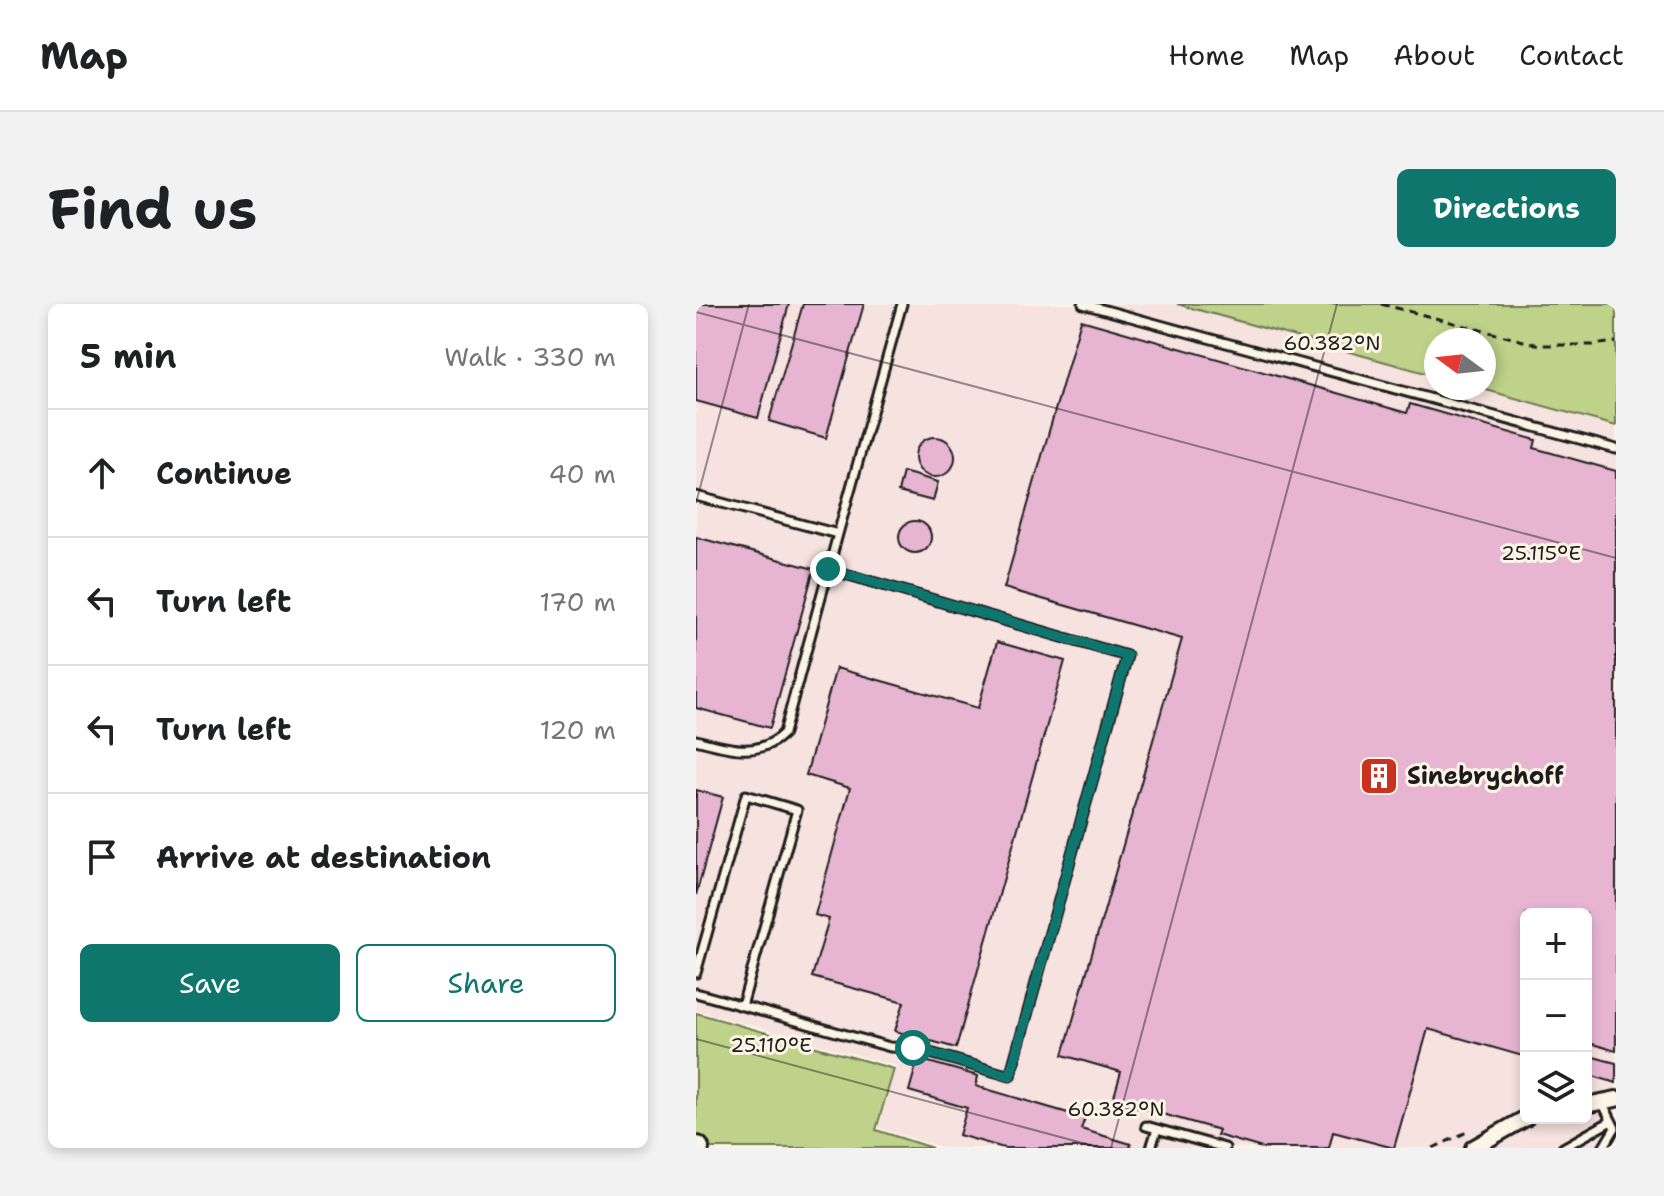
<!DOCTYPE html>
<meta charset="utf-8">
<style>
body{margin:0;font-family:"Shantell Sans",sans-serif;background:#f2f2f2;color:#202124}
.controls{position:absolute;right:24px;bottom:24px;display:grid;overflow:hidden;border-radius:12px;box-shadow:0 4px 12px #0003}
.controls button{width:72px;height:72px;display:grid;place-items:center;padding:0;border:0;border-bottom:2px solid #e0e0e0;background:#fff;color:#202124;font:40px sans-serif}
.compass{position:absolute;left:728px;top:24px;width:72px;height:72px;border-radius:50%;background:#fff;box-shadow:0 4px 12px #0003;rotate:285deg}
.stop{position:absolute;width:24px;height:24px;margin:-18px;border:6px solid #0f766e;border-radius:50%;background:#fff}
.stop.end{background:#0f766e;border-color:#fff;box-shadow:0 2px 8px #0008}
.list{margin:0;padding:0;list-style:none}
h2{display:flex;justify-content:space-between;align-items:center;height:104px;margin:0;padding:0 32px;font-size:34px}
h2 small{font-size:26px;font-weight:400;color:#757577}
.list li{display:grid;grid-template-columns:52px 1fr auto;gap:24px;align-items:center;box-sizing:border-box;height:128px;padding:0 32px;border-top:2px solid #e0e0e0}
.list b{display:block;font-size:30px;white-space:nowrap}
.list em{font-size:26px;font-style:normal;color:#757577}
.actions{display:flex;gap:16px;padding:24px 32px}
.actions a{flex:1;padding:18px 0;border:2px solid #0f766e;border-radius:12px;text-align:center;font-size:28px;color:#0f766e}
.actions .main{background:#0f766e;color:#fff}
.icon{flex:none;width:44px;height:44px;fill:none;stroke:currentColor;stroke-width:2;stroke-linecap:round;stroke-linejoin:round}
.map{position:relative;flex:none;width:920px;height:844px;overflow:hidden;border-radius:12px}
header{display:flex;align-items:center;gap:48px;box-sizing:border-box;height:112px;padding:0 40px;background:#fff;border-bottom:2px solid #e0e0e0}
header strong{font-size:38px}
nav{display:flex;gap:44px;margin-inline-start:auto;font-size:28px}
.intro{display:flex;align-items:center;justify-content:space-between;box-sizing:border-box;height:192px;padding:0 48px}
h1{margin:0;font-size:56px}
.button{padding:20px 36px;border-radius:12px;background:#0f766e;color:#fff;font-size:28px;font-weight:700}
main{display:flex;gap:48px;padding:0 48px}
aside{flex:1;background:#fff;border-radius:12px;box-shadow:0 4px 12px #0003}
.map>svg:first-child{display:block}
</style>
<header>
<strong>Map</strong>
<nav><a>Home</a><a>Map</a><a>About</a><a>Contact</a></nav>
</header>
<div class="intro"><h1>Find us</h1><a class="button">Directions</a></div>
<main>
<aside>
<h2>5 min<small>Walk · 330 m</small></h2>
<ul class="list">
<li><svg class="icon" aria-label="ahead" viewBox="0 0 24 24"><path d="M12 20V5M6 11l6-6 6 6"/></svg><div><b>Continue</b></div><em>40 m</em></li>
<li><svg class="icon" aria-label="left" viewBox="0 0 24 24"><path d="M17 20v-9H6M10 6l-5 5 5 5"/></svg><div><b>Turn left</b></div><em>170 m</em></li>
<li><svg class="icon" aria-label="left" viewBox="0 0 24 24"><path d="M17 20v-9H6M10 6l-5 5 5 5"/></svg><div><b>Turn left</b></div><em>120 m</em></li>
<li><svg class="icon" aria-label="arrive" viewBox="0 0 24 24"><path d="M6 21V4h12l-3 4 3 4H6"/></svg><div><b>Arrive at destination</b></div></li>
</ul>
<div class="actions"><a class="main">Save</a><a>Share</a></div>
</aside>
<div class="map">
<svg width="920" height="844" viewBox="0 0 920 844">
<rect width="100%" height="100%" fill="#fcf5e5"/>
<filter id="ink" filterUnits="userSpaceOnUse"><feTurbulence type="fractalNoise" baseFrequency=".0125" numOctaves="2"/><feDisplacementMap in="SourceGraphic" scale="16" xChannelSelector="R" yChannelSelector="G"/><feConvolveMatrix kernelMatrix="1 2 1 2 8 2 1 2 1" color-interpolation-filters="sRGB"/></filter>
<g filter="url(#ink)">
<path fill="#f6e2df" fill-rule="evenodd" d="M0,0H481L740,72V84H783L920,122V844H247L183,824L200,762L0,706ZM830,610H890V814H830Z"/>
<path fill="#bed389" stroke="#6d7852" stroke-width="2" d="M481,0H920V122L783,84H788V36H740V72Z
M0,709L198,765L180,826L236,844H0Z"/>
<path fill="#e7b5d2" stroke="#1c1c1c" stroke-width="2" d="M0,0H93L62,114L0,97Z
M107,0H168L130,134L73,117Z
M385,16L711,109L714,100L840,136L838,144L920,167V747L890,738V610H830V753L732,725L698,844L637,828L633,844H566L521,831L523,826L417,796L425,768L367,751L486,335L308,284Z
M219 153a20 20 0 1 1 40 0a20 20 0 1 1-40 0Z
M207,168L242,178L237,197L202,188Z
M203 233a16 16 0 1 1 32 0a16 16 0 1 1-32 0Z
M0,233L118,265L74,424L0,404Z
M301,338L369,357L260,744L199,727L208,698L116,673L133,615L119,611L154,484L110,471L140,364L282,404Z
M0,486L27,493L0,591Z
M890,751L920,759V779L890,770Z
M222,755L282,772L280,782L389,814L385,825L435,840L434,844H308L263,831L271,804L213,787Z"/>
<g fill="none" stroke-linecap="round" stroke-linejoin="round">
<g stroke="#1c1c1c" stroke-width="13">
<path id="lane" d="M387,0L920,145
M0,192L142,230L88,429C63,455 31,444 0,436
M142,230L206,0
M0,669L50,491L101,506L46,702
M0,689L194,743L217,744L314,772L431,352L132,265
M906,798L919,824L907,844
M450,822L529,844
M455,844L461,825
M867,844L915,817"/>
</g>
<g stroke="#1c1c1c" stroke-width="20">
<path id="street" d="M890,801L920,795
M777,844L830,814"/>
</g>
<g stroke="#1c1c1c" stroke-width="28">
<path id="secondary" d="M0,844H1"/>
</g>
<path stroke="#1c1c1c" stroke-width="3" stroke-dasharray="8 6" stroke-linecap="butt" d="M685,0L843,41H897L920,38
M737,844L773,827"/>
<use href="#lane" stroke="#fcf5e5" stroke-width="7"/>
<use href="#street" stroke="#fcf5e5" stroke-width="14"/>
<use href="#secondary" stroke="#fcf5e5" stroke-width="22"/>
</g>
</g>
<g fill="none" stroke-linecap="round" stroke-linejoin="round" filter="url(#ink)">
<path stroke="#0f766e" stroke-width="10" d="M132,265L431,352L314,772L217,744"/>
</g>
<path fill="none" stroke="#1c1c1c" stroke-width="2" stroke-opacity="0.45" d="M0,8L920,254M0,199L53,0M0,735L405,844M415,844L641,0"/>
<defs>
<g id="building-square" transform="scale(2)"><rect x="-9" y="-9" width="18" height="18" rx="4" fill="#c8321e" stroke="#fcf5e5"/><path d="M-4-6H4V6H1V3H-1V6H-4ZM-2.5-4.3h1.7v1.8h-1.7ZM.8-4.3h1.7v1.8H.8ZM-2.5-1h1.7V.8h-1.7ZM.8-1h1.7V.8H.8Z" fill="#fff"/></g>
</defs>
<g fill-rule="evenodd">
<use href="#building-square" x="683" y="472"/>
</g>
<g text-anchor="middle" dominant-baseline="central" stroke-width="6" stroke-linejoin="round" paint-order="stroke">
<g font-size="24" font-weight="bold" fill="#1c1c1c" stroke="#fcf5e5" text-anchor="start">
<text x="711" y="472">Sinebrychoff</text>
</g>
</g>
<g font-size="20" text-anchor="middle" fill="#1c1c1c" stroke="#fcf5e5" stroke-width="6" stroke-linejoin="round" paint-order="stroke">
<text x="636" y="46">60.382°N</text>
<text x="845" y="256">25.115°E</text>
<text x="75" y="748">25.110°E</text>
<text x="420" y="812">60.382°N</text>
</g>
</svg>
<div class="controls">
<button>+</button>
<button>−</button>
<button><svg class="icon" aria-label="layers" viewBox="0 0 24 24"><path d="M12 4l9 5-9 5-9-5zM3 14l9 5 9-5"/></svg></button>
</div>
<svg class="compass" viewBox="-18 -18 36 36"><path d="M0-13l5 13h-10z" fill="#e53935"/><path d="M0 13l5-13h-10z" fill="#757577"/></svg>
<div class="stop" style="left:217px;top:744px"></div>
<div class="stop end" style="left:132px;top:265px"></div>
</div>
</main>
